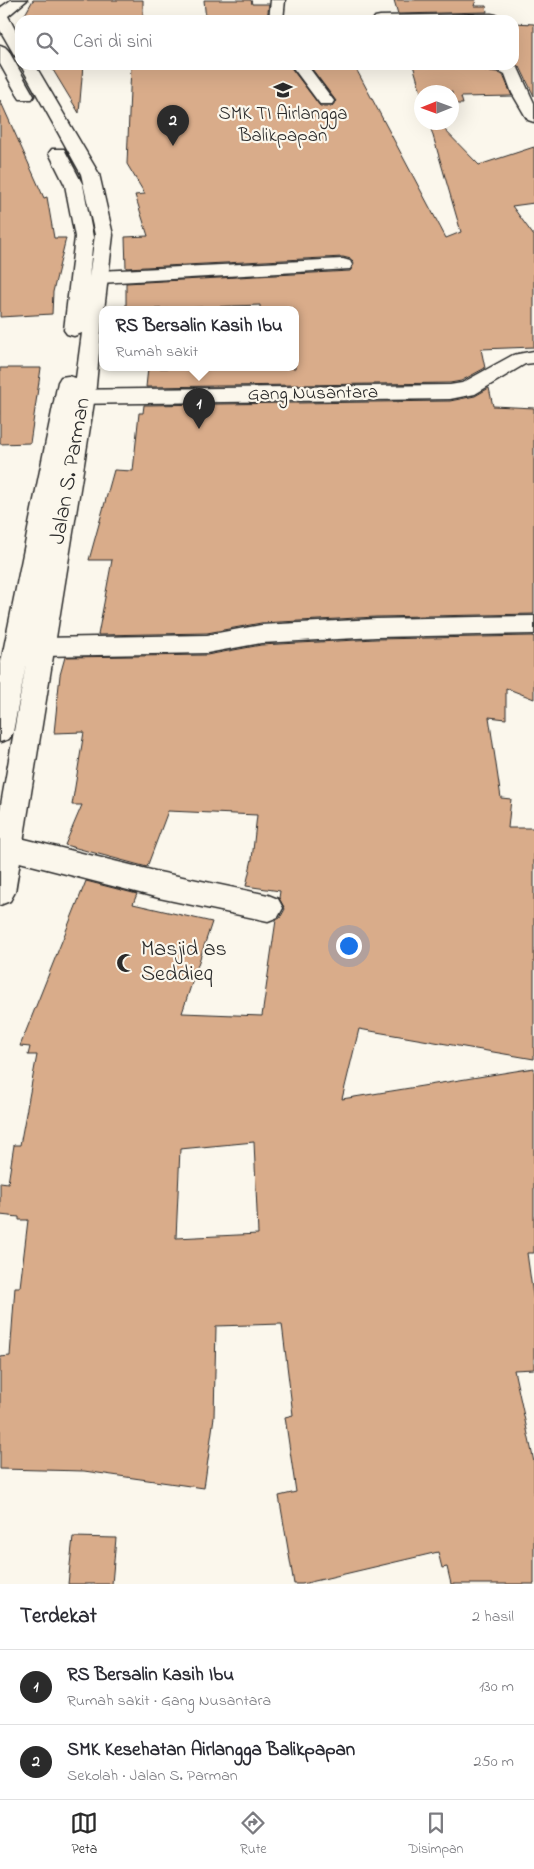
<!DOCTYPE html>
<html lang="id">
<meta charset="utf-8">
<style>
body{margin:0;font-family:"Indie Flower",sans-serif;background:#f7f7f7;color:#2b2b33}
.compass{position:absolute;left:414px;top:85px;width:45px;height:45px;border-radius:50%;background:#fff;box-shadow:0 5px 20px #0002;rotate:269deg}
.you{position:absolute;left:348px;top:945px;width:18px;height:18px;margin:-12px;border:4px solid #fff;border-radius:50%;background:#1a73e8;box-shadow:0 0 0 8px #1a73e833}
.badge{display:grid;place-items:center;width:32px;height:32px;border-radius:50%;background:#2b2b2b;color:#fff;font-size:16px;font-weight:700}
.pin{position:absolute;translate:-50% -41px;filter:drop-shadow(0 1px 2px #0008)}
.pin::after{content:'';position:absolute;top:26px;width:18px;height:15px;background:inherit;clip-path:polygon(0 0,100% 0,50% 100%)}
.popup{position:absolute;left:99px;top:306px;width:200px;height:65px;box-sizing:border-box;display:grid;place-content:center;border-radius:10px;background:#fff;filter:drop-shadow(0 1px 4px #0005);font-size:16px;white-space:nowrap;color:#7c7c81}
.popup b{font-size:19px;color:#2b2b33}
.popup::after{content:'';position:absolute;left:50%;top:100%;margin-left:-10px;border:10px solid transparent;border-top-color:#fff}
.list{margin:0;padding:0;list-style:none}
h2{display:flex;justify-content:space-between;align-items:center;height:65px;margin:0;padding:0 20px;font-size:21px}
h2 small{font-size:16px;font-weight:400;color:#7c7c81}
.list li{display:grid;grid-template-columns:32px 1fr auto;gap:15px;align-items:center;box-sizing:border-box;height:75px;padding:0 20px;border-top:1px solid #e1e1e2}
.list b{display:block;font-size:19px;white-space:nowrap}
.list p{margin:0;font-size:16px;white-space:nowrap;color:#7c7c81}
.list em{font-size:16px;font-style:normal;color:#7c7c81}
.icon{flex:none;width:28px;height:28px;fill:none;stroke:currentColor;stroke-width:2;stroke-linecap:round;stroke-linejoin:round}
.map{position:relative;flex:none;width:534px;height:1584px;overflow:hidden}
.search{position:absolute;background:#fff;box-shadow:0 5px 20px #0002;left:15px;right:15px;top:15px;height:55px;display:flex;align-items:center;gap:12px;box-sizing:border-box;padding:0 18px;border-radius:15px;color:#7c7c81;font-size:19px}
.sheet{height:215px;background:#fff}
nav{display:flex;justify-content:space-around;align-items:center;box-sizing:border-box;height:70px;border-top:1px solid #e1e1e2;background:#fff;font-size:14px;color:#7c7c81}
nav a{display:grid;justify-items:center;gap:2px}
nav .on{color:#2b2b2b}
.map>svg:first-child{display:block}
</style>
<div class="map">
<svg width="534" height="1584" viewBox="0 0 534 1584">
<rect width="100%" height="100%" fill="#fbf7ec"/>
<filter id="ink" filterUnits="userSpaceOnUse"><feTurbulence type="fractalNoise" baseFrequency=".02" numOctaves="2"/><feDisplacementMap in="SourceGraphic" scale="10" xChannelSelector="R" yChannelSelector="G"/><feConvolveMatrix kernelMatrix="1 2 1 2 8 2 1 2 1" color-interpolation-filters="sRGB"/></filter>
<g filter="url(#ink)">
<path fill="#d9ac8a" stroke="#2b2b2b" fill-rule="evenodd" d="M33,0H143V20H22Z
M204,0H251L252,4H269L267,20H206Z
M394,0H476L474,6H486L487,12L398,14Z
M514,23L534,24V96L520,67L514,64Z
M50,65H83L79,113Z
M131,65H289L320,106H332L336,101L309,65H354L446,238L461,232L429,122H437L479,165L534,147V203L512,206L534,236V347L481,349L485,368L461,381L450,383L146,387L148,368H295V310H260V305L126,310V283L350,271L354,264L351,259L343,257L126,268L125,237L148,236L135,195L145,194L127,164Z
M413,65H476L480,70L497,72L503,75L512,96L461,97L463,104H452V92H422V96Z
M0,100L44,198L47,197L54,238H66L53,292L52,314L0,317Z
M0,368H41L30,443L0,444Z
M489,388L493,406L534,408V614L376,617L261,623L207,633L98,635L112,560H89L114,470L133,471L139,413H143L144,405L450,401L475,396Z
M534,636V699L506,688V719L489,717L501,798L511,799L508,828H534V1059L359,1029L342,1099L534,1068V1253H527L534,1303V1369L514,1370L534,1462V1584H451L447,1567L442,1568L438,1552L302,1584H294L279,1496L296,1492L285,1417L293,1415L282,1324L216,1326L214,1417L204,1488L84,1471L0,1469V1357L10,1356L15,1287H20L28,1220H19V1217L0,1215V1182L8,1183L14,1145H20L37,1055H28L30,1047L20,1046L86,881L137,894L133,904L212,922L182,1013L262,1016L276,920L280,918L285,909L279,898L280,891L246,886L252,859L257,815L168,811L147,867L65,845L82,805H72L84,732L54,733L60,675L65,657L207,655L261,645L376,639ZM254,1142L258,1234L176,1238L180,1149Z
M73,1537L116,1538L112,1584H68Z"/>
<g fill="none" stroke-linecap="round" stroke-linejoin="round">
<g stroke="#2b2b2b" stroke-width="3">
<path id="minor" d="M271,0H285L283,20H269Z
M491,14L496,15L498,18L497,20H373L375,17L380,16Z
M291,65H307L334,101L332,104H320Z
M478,65H512L518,68L534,103V122L528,120L526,117L512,93L505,74L498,70L480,68Z
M343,259L350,261L352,265L350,269L99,283L92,281L89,277L92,273L99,271Z
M534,351V363L525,364L475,394L450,399L65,404L58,402L54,397L58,392L65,390L450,385L462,383L513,355Z
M534,616V634L376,637L261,643L207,653L42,656L33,654L29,647L33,640L42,638L207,635L261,625L376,619Z
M8,835L159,872L268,895L278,899L283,908L278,917L268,921L159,898L8,859L0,856V838Z"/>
</g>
<g stroke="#2b2b2b" stroke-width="3">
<path id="secondary" d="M11,0H27L8,16L20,39V58L15,56L0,30V8Z
M0,45L5,47L8,50L34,96L32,99H20L18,96L0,64Z
M20,64L35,65L99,174L113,235L104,310H103L95,396L15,892L10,901L0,905V810L26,664L13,732L9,739L0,742V667L58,382L61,377L68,376L76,378L82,333L74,336L67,334L64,330L75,237L65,185L49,153L52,149H64L83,185L93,237L89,278L95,235L81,174Z"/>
</g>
<use href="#minor" fill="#fbf7ec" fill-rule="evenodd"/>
<use href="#secondary" fill="#fbf7ec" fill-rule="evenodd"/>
</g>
</g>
<defs>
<g id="school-bare" transform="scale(1.5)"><path d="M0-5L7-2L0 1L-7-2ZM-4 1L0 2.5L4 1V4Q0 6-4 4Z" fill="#2b2b2b" stroke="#fbf7ec" stroke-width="2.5" paint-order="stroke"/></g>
<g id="mosque-bare" transform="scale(1.5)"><path d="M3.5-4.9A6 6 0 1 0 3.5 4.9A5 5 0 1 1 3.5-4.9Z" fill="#2b2b2b" stroke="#fbf7ec" stroke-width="2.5" paint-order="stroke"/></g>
</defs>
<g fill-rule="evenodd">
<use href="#school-bare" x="283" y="90"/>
<use href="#mosque-bare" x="126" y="963"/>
</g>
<g text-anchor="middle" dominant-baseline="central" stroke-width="4.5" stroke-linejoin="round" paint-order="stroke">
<g font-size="19" fill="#2b2b2b" stroke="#fbf7ec">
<text x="283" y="114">SMK TI Airlangga<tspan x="283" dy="22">Balikpapan</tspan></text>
</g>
<g font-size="19" fill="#2b2b2b" stroke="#fbf7ec">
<text transform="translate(313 394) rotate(-1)">Gang Nusantara</text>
</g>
<g font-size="22" fill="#2b2b2b" stroke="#fbf7ec">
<text transform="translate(71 471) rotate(-80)">Jalan S. Parman</text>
</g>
<g font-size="22" fill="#2b2b2b" stroke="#fbf7ec" text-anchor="start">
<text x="141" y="950">Masjid as<tspan x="141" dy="25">Seddieq</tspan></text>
</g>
</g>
</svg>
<svg class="compass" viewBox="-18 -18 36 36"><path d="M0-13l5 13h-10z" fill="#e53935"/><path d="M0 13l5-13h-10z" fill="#7c7c81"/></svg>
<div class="you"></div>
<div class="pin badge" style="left:199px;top:429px">1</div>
<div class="popup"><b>RS Bersalin Kasih Ibu</b>Rumah sakit</div>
<div class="pin badge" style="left:173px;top:146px">2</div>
<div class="search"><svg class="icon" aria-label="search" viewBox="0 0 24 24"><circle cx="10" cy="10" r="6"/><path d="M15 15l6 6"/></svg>Cari di sini</div>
</div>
<section class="sheet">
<h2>Terdekat<small>2 hasil</small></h2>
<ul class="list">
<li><span class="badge">1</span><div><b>RS Bersalin Kasih Ibu</b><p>Rumah sakit · Gang Nusantara</p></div><em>130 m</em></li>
<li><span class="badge">2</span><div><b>SMK Kesehatan Airlangga Balikpapan</b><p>Sekolah · Jalan S. Parman</p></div><em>250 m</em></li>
</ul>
</section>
<nav>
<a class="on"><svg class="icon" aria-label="map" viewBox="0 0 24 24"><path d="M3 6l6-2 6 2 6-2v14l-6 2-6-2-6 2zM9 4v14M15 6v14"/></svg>Peta</a>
<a><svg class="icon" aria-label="directions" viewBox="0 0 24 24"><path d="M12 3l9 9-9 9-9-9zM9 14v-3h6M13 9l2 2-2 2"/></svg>Rute</a>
<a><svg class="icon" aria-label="saved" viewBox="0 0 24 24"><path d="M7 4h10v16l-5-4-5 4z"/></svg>Disimpan</a>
</nav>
